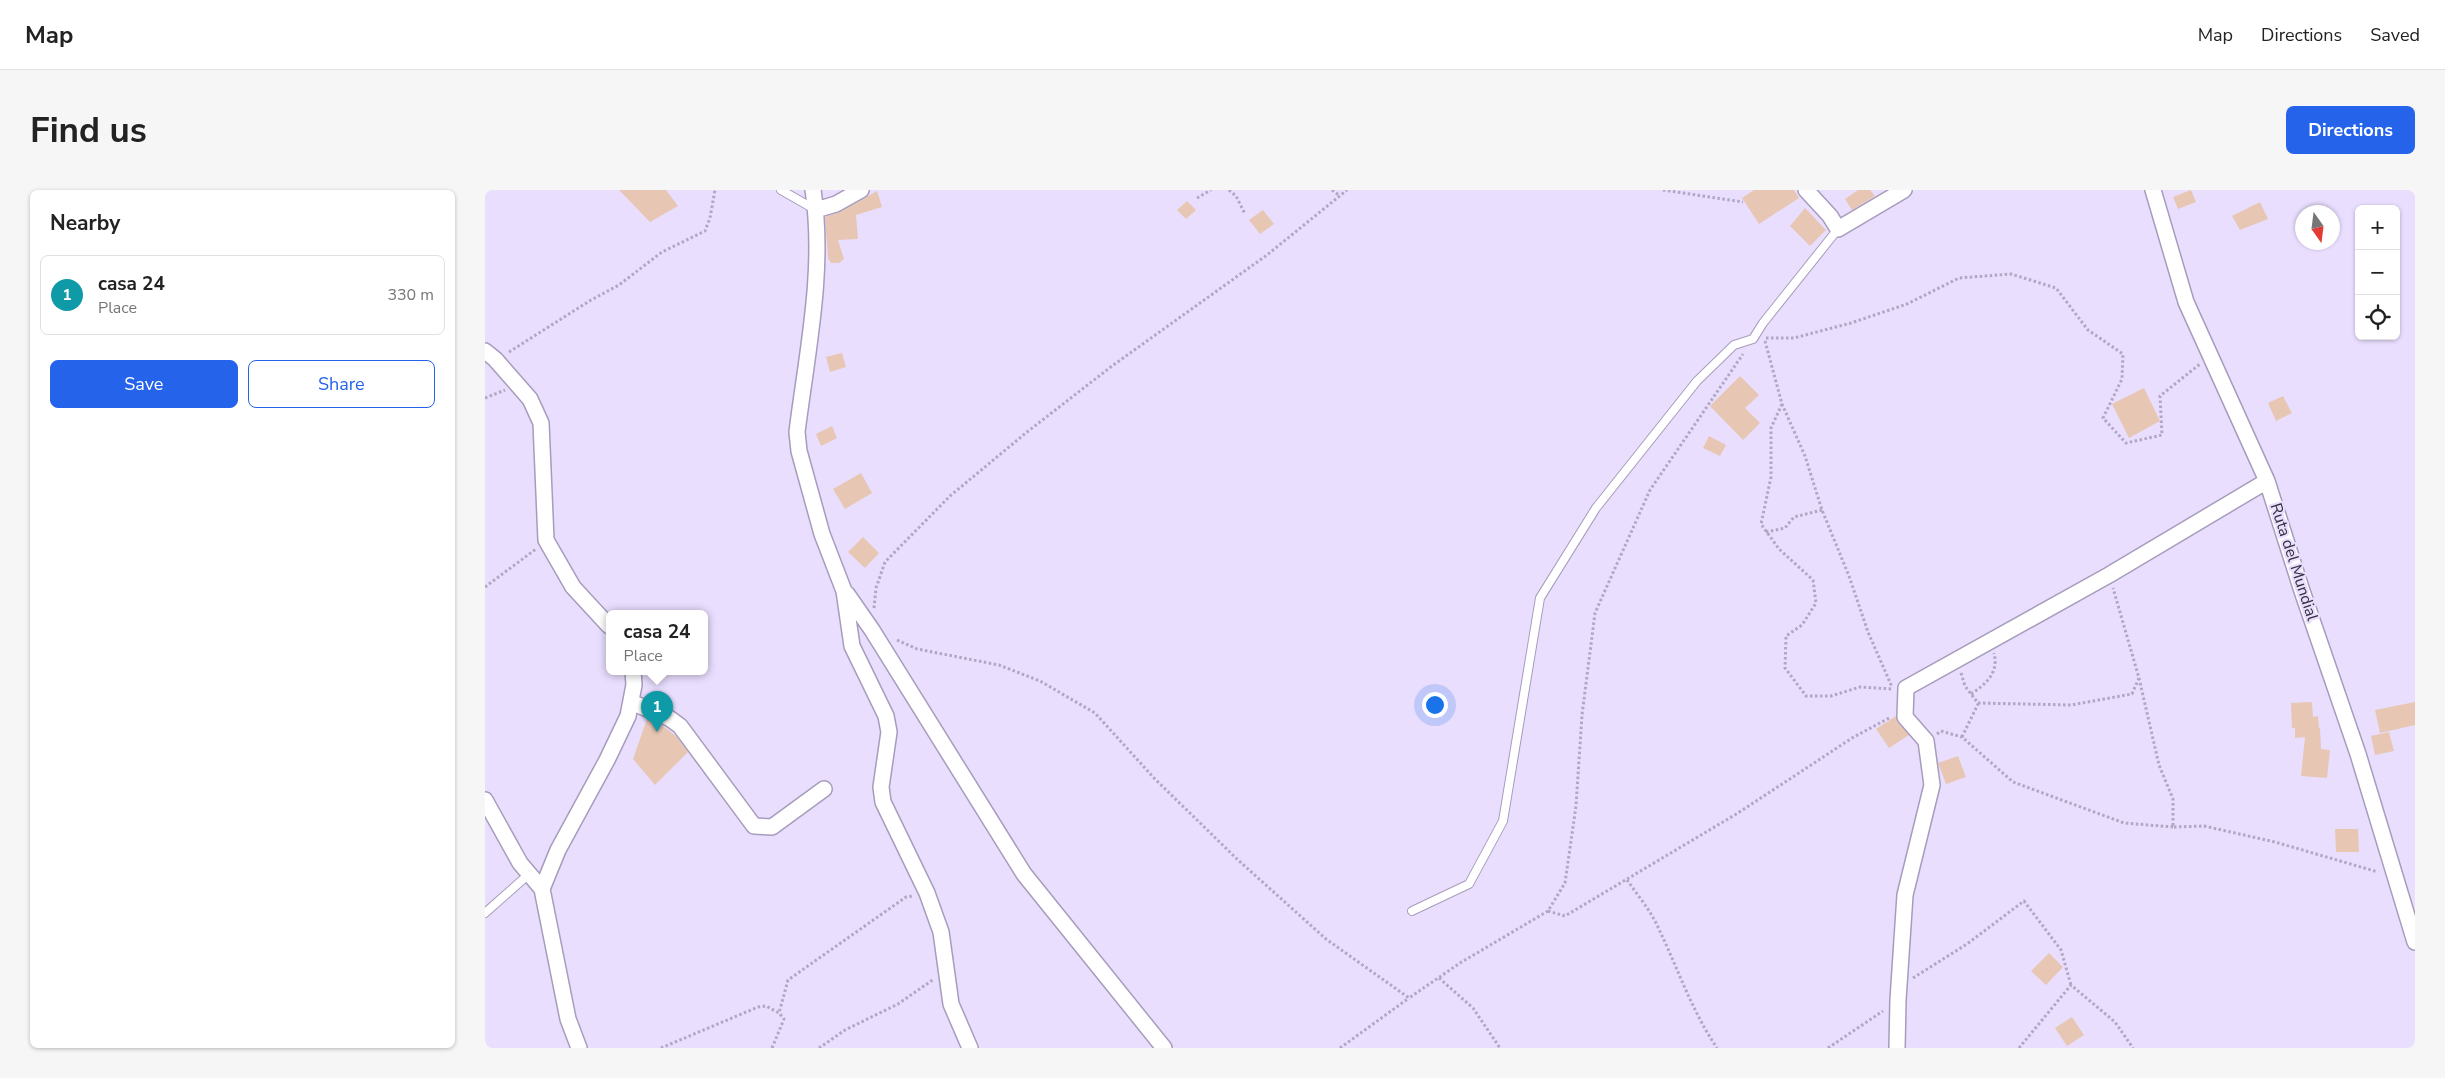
<!DOCTYPE html>
<meta charset="utf-8">
<style>
body{margin:0;font-family:"Nunito Sans",sans-serif;background:#f6f6f6;color:#222}
.controls{position:absolute;right:15px;top:15px;display:grid;overflow:hidden;border-radius:8px;box-shadow:0 1px 4px #0004}
.controls button{width:45px;height:45px;display:grid;place-items:center;padding:0;border:0;border-bottom:1px solid #e0e0e0;background:#fff;color:#222;font:25px sans-serif}
.compass{position:absolute;left:1810px;top:15px;width:45px;height:45px;border-radius:50%;background:#fff;box-shadow:0 1px 4px #0004;rotate:166deg}
.you{position:absolute;left:949px;top:514px;width:18px;height:18px;margin:-12px;border:4px solid #fff;border-radius:50%;background:#1a73e8;box-shadow:0 0 0 8px #1a73e833}
.badge{display:grid;place-items:center;width:32px;height:32px;border-radius:50%;background:#2563eb;color:#fff;font-size:16px;font-weight:700}
.pin{position:absolute;translate:-50% -41px;filter:drop-shadow(0 1px 2px #0008)}
.pin::after{content:'';position:absolute;top:26px;width:18px;height:15px;background:inherit;clip-path:polygon(0 0,100% 0,50% 100%)}
.popup{position:absolute;left:121px;top:420px;width:102px;height:65px;box-sizing:border-box;display:grid;place-content:center;border-radius:8px;background:#fff;filter:drop-shadow(0 1px 4px #0005);font-size:16px;white-space:nowrap;color:#767676}
.popup b{font-size:19px;color:#222}
.popup::after{content:'';position:absolute;left:50%;top:100%;margin-left:-10px;border:10px solid transparent;border-top-color:#fff}
.list{margin:0;padding:0;list-style:none}
h2{display:flex;justify-content:space-between;align-items:center;height:65px;margin:0;padding:0 20px;font-size:21px}
h2 small{font-size:16px;font-weight:400;color:#767676}
.list li{display:grid;grid-template-columns:32px 1fr auto;gap:15px;align-items:center;box-sizing:border-box;height:80px;margin:0 10px 10px;padding:0 10px;border:1px solid #e0e0e0;border-radius:8px}
.list b{display:block;font-size:19px;white-space:nowrap}
.list p{margin:0;font-size:16px;white-space:nowrap;color:#767676}
.list em{font-size:16px;font-style:normal;color:#767676}
.actions{display:flex;gap:10px;padding:15px 20px}
.actions a{flex:1;padding:11px 0;border:1px solid #2563eb;border-radius:8px;text-align:center;font-size:18px;color:#2563eb}
.actions .main{background:#2563eb;color:#fff}
.icon{flex:none;width:28px;height:28px;fill:none;stroke:currentColor;stroke-width:2;stroke-linecap:round;stroke-linejoin:round}
.map{position:relative;flex:none;width:1930px;height:858px;overflow:hidden;border-radius:8px}
header{display:flex;align-items:center;gap:30px;box-sizing:border-box;height:70px;padding:0 25px;background:#fff;border-bottom:1px solid #e0e0e0}
header strong{font-size:24px}
nav{display:flex;gap:28px;margin-inline-start:auto;font-size:18px}
.intro{display:flex;align-items:center;justify-content:space-between;box-sizing:border-box;height:120px;padding:0 30px}
h1{margin:0;font-size:35px}
.button{padding:12px 22px;border-radius:8px;background:#2563eb;color:#fff;font-size:18px;font-weight:700}
main{display:flex;gap:30px;padding:0 30px}
aside{flex:1;background:#fff;border-radius:8px;box-shadow:0 1px 4px #0004}
.map>svg:first-child{display:block}
</style>
<header>
<strong>Map</strong>
<nav><a>Map</a><a>Directions</a><a>Saved</a></nav>
</header>
<div class="intro"><h1>Find us</h1><a class="button">Directions</a></div>
<main>
<aside>
<h2>Nearby<small></small></h2>
<ul class="list">
<li><span class="badge" style="background:#0f9aa8">1</span><div><b>casa 24</b><p>Place</p></div><em>330 m</em></li>
</ul>
<div class="actions"><a class="main">Save</a><a>Share</a></div>
</aside>
<div class="map">
<svg width="1930" height="858" viewBox="0 0 1930 858">
<rect width="100%" height="100%" fill="#e9defe"/>
<path fill="#e7c7b4" d="M134,0H181L193,16L165,32Z
M1269,0H1309L1314,8L1274,34L1257,8Z
M1373,0H1385L1390,6L1367,20L1360,9Z
M1706,0L1711,12L1693,19L1688,7Z
M392,1L397,17L371,25L373,49L353,50L359,69L354,73H346L343,68L340,27L355,22Z
M702,11L711,20L701,29L692,20Z
M1775,12L1783,29L1755,40L1747,26Z
M1320,18L1341,40L1325,56L1305,36Z
M778,20L789,34L775,44L764,30Z
M357,163L361,177L345,182L341,167Z
M1255,186L1274,205L1260,218L1275,233L1258,250L1225,216Z
M1659,198L1675,231L1644,248L1627,214Z
M1798,206L1807,223L1791,231L1783,213Z
M347,236L352,248L336,256L331,244Z
M1224,246L1241,255L1235,266L1218,258Z
M376,283L387,303L360,319L348,299Z
M378,347L394,363L380,378L363,362Z
M1827,512L1828,527L1833,526L1834,538H1835L1836,559L1845,560L1842,588L1816,586L1820,547L1810,548V538H1807L1806,513Z
M1930,512V535L1895,543L1890,520Z
M1411,526L1413,533L1424,545L1404,558L1391,539Z
M162,529L178,536L192,547L203,562L170,595L148,569Z
M1904,542L1909,561L1890,565L1886,546Z
M1473,566L1481,587L1461,594L1453,573Z
M1850,639H1873L1874,662H1851Z
M1564,763L1578,777L1561,795L1546,781Z
M1587,827L1599,845L1582,856L1570,838Z"/>
<g fill="none" stroke-linecap="round" stroke-linejoin="round">
<g stroke="#a79cbb" stroke-width="10">
<path id="service" d="M296,0L331,20
M927,721L984,694L1018,631L1055,408L1111,318L1212,191L1249,155L1268,149L1278,133L1353,39
M0,723L44,684"/>
</g>
<g stroke="#a79cbb" stroke-width="18">
<path id="minor" d="M328,0C340,80 322,162 312,242L314,261L337,344L359,401L367,456L401,526L404,542L396,597L398,612L442,703L456,742L466,814L485,858
M1321,0L1345,26L1353,39L1419,0
M1668,0L1701,112L1782,291L1817,401L1873,564L1930,752
M331,20L351,14L376,0
M0,161L10,169L45,209L56,233L61,350L88,397L124,436
M362,404L387,440L539,684L679,858
M146,512L184,528L195,536L269,636L287,637L339,599
M0,610L35,673L57,699
M94,858L83,829L57,699L73,660L122,570L143,526L149,495L148,481
M1412,858L1413,810L1420,705L1447,595L1441,551L1420,527L1421,498L1624,385L1782,291"/>
</g>
<path stroke="#b0a7c1" stroke-width="3" stroke-dasharray="2.5 2.5" stroke-linecap="butt" d="M744,0L751,6L760,24
M847,0L855,6
M1178,0L1258,12
M712,8L726,0
M1281,148H1309L1366,133L1422,114L1474,88L1526,84L1571,98L1603,140L1638,164L1637,189L1618,228L1641,253L1677,245L1675,206L1715,174
M1280,151L1297,214L1320,266L1337,320L1364,386L1383,442L1407,497
M24,162L106,110L134,95L177,62L220,41L225,28L230,0
M0,208L20,200
M1297,214L1286,238V287L1276,334L1294,359L1328,390L1331,413L1317,435L1301,446L1300,478L1321,506H1346L1375,497L1408,499
M1281,342L1300,338L1309,327L1337,320
M0,397L51,359
M389,418L391,398L400,372L465,306L542,242L627,176L782,65L862,0
M412,450L432,459L514,475L555,491L610,523L669,588L753,670L841,749L924,808L975,773L1063,721L1080,693L1091,616L1097,525L1110,423L1165,300L1258,164
M1476,483L1480,496L1493,513L1586,515L1647,504L1654,488L1628,398
M1654,488L1674,575L1688,609V637L1719,636L1790,652L1893,682
M1486,504C1501,494 1514,483 1509,463
M1452,544L1456,541L1477,547L1528,592L1639,633L1688,637
M1477,547L1493,514
M1142,690C1151,703 1162,716 1170,731C1191,773 1205,818 1232,858
M1063,721L1080,726L1253,623L1367,548L1406,527
M954,788L988,818L1015,858
M1428,788L1482,754L1539,711L1576,760L1586,795
M176,858L273,817L281,816L294,823L303,790L421,707L428,706
M287,858L299,829L294,823
M334,858L360,840L413,814L449,789
M855,858L924,808
M1343,858L1398,821
M1534,858L1586,795L1630,832L1648,858"/>
<use href="#service" stroke="#fff" stroke-width="8"/>
<use href="#minor" stroke="#fff" stroke-width="15"/>
</g>
<g text-anchor="middle" dominant-baseline="central" stroke-width="4.5" stroke-linejoin="round" paint-order="stroke">
<g font-size="16" fill="#332f3b" stroke="#e9defe">
<text transform="translate(1809 372) rotate(72)">Ruta del Mundial</text>
</g>
</g>
</svg>
<div class="controls">
<button>+</button>
<button>−</button>
<button><svg class="icon" aria-label="locate" viewBox="0 0 24 24"><circle cx="12" cy="12" r="6"/><path d="M12 2v4M12 18v4M2 12h4M18 12h4"/></svg></button>
</div>
<svg class="compass" viewBox="-18 -18 36 36"><path d="M0-13l5 13h-10z" fill="#e53935"/><path d="M0 13l5-13h-10z" fill="#767676"/></svg>
<div class="you"></div>
<div class="pin badge" style="left:172px;top:542px;background:#0f9aa8">1</div>
<div class="popup"><b>casa 24</b>Place</div>
</div>
</main>
